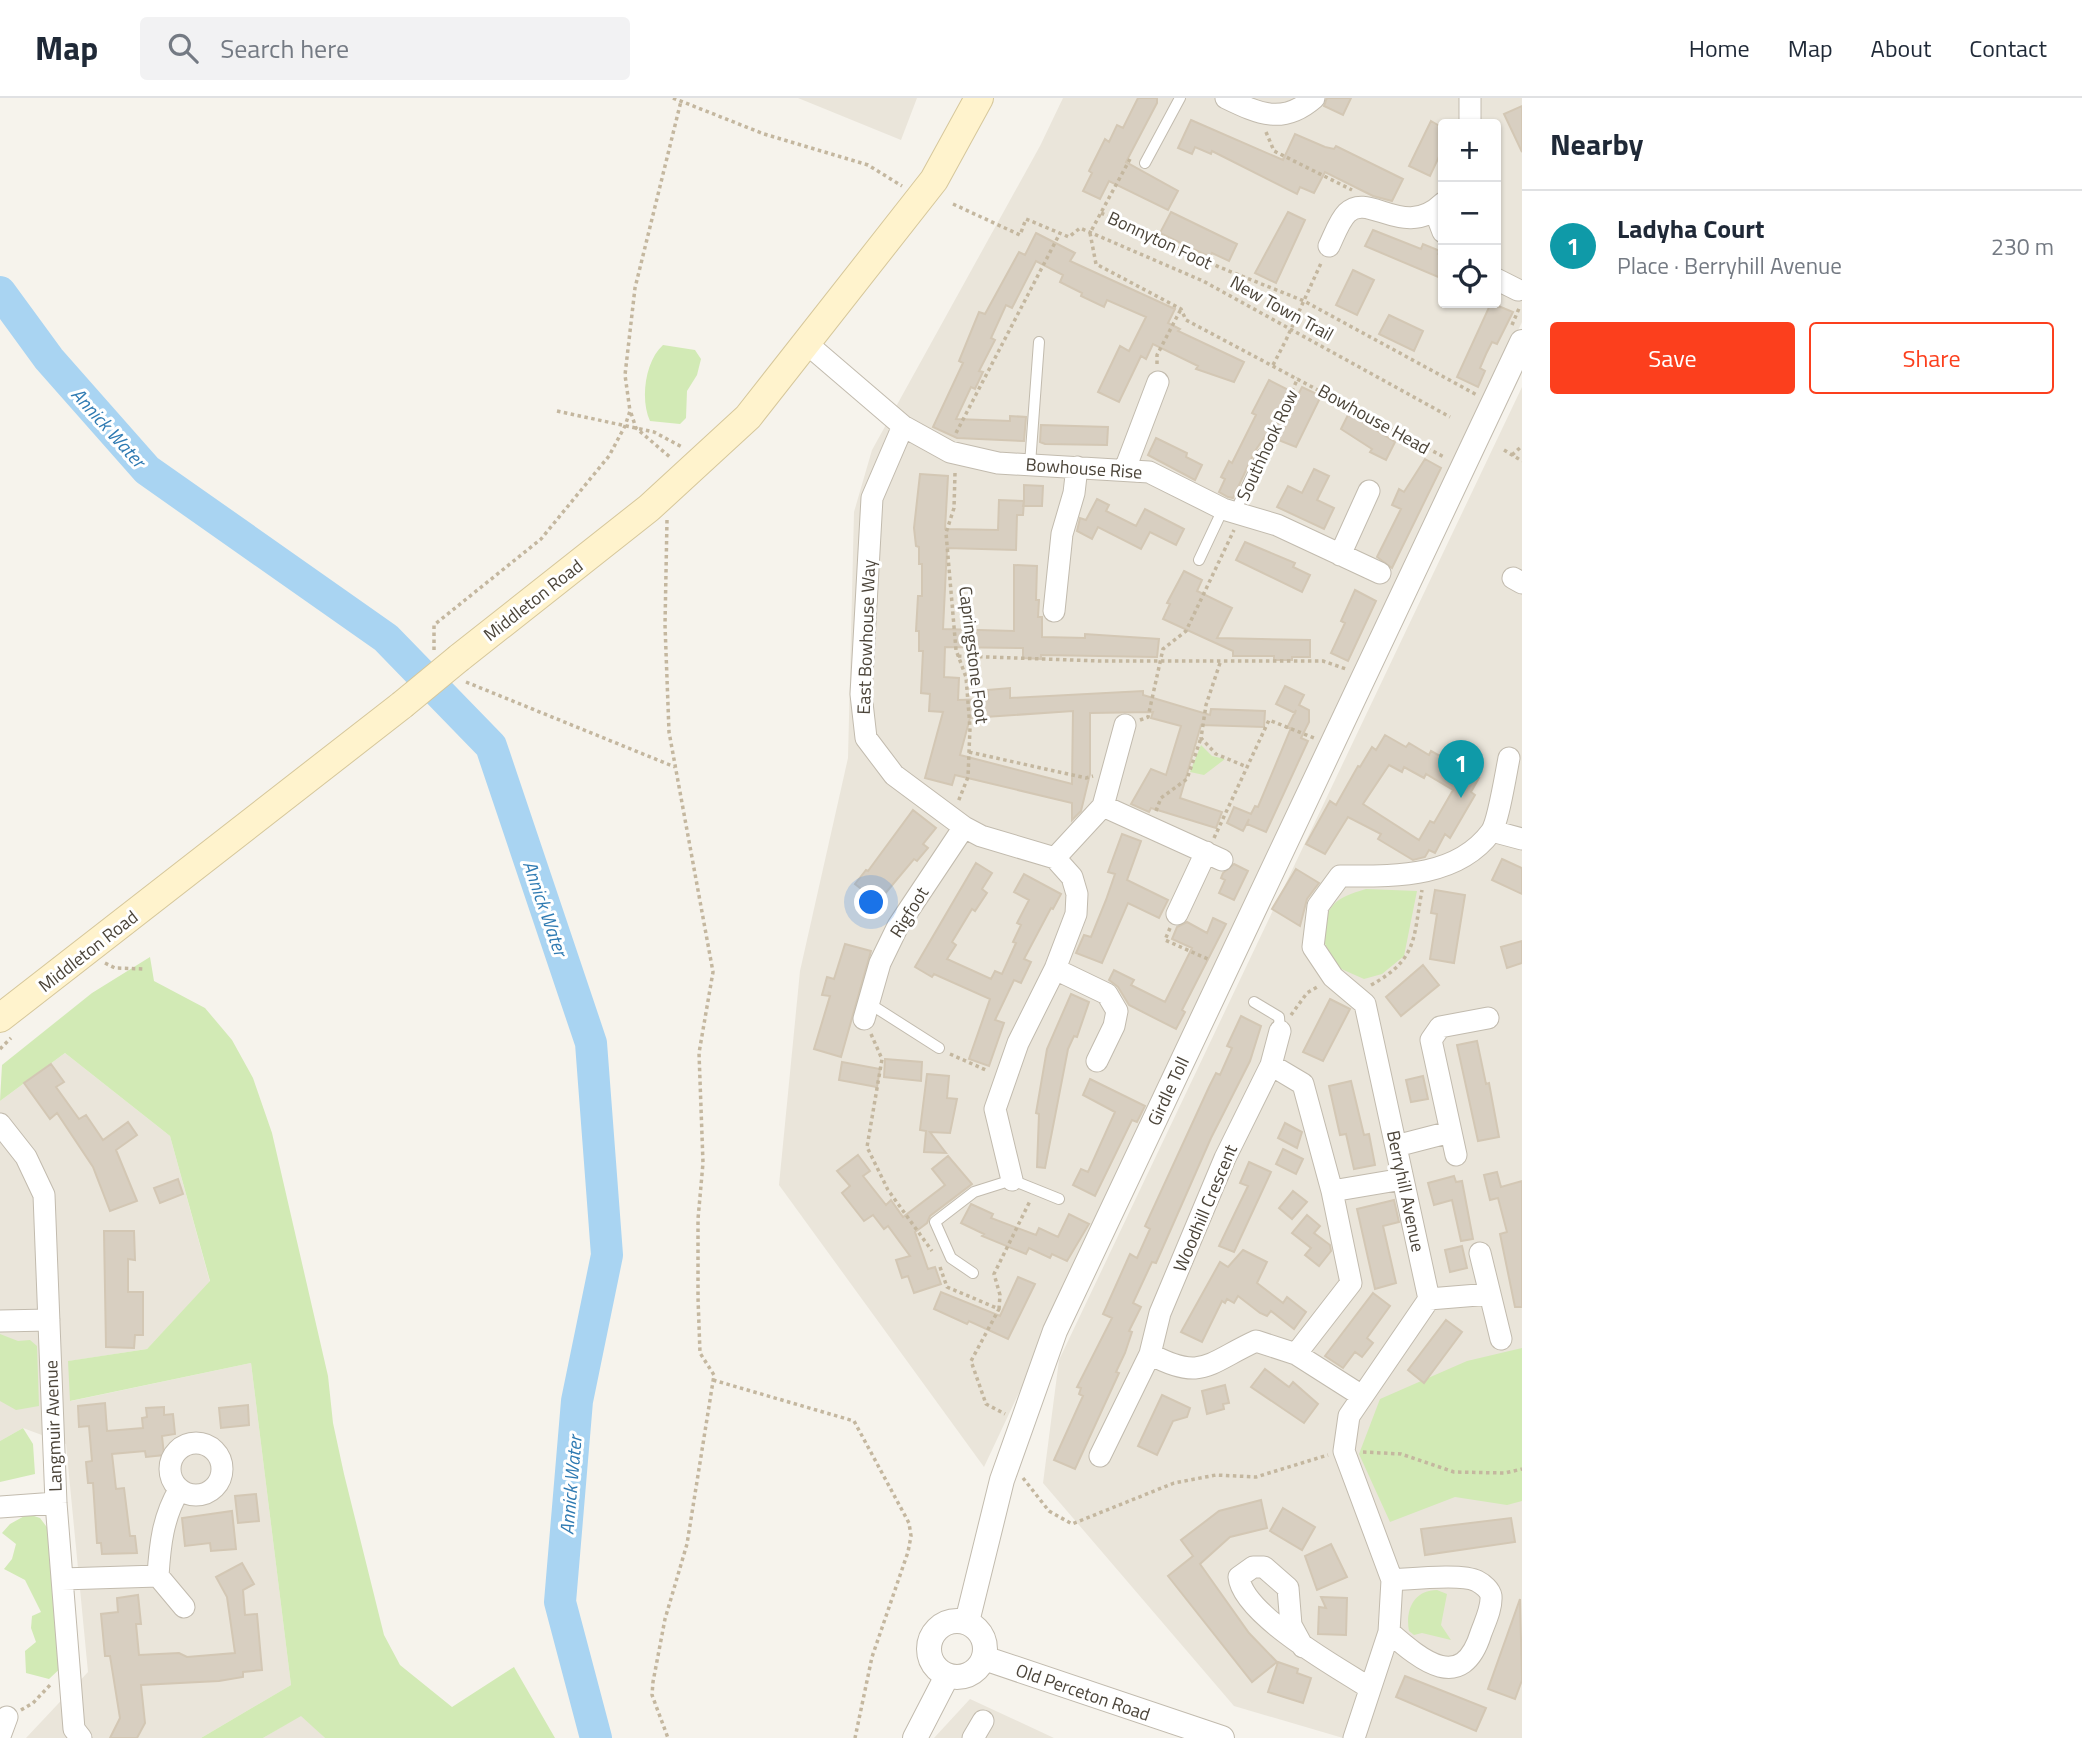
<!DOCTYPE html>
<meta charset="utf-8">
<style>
body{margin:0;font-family:"Titillium Web",sans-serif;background:#f2f2f3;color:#1f2937}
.controls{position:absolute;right:21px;top:21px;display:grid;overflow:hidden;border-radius:7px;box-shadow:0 2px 5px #0004}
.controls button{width:63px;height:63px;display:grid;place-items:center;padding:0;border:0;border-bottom:2px solid #e0e1e3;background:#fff;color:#1f2937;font:35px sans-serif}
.you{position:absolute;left:872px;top:805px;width:24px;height:24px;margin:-18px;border:5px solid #fff;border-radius:50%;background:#1a73e8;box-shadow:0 0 0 10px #1a73e833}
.badge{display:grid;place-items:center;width:46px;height:46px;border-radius:50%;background:#fc3f1d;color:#fff;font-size:23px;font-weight:700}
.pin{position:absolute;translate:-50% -58px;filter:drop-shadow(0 2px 4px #0008)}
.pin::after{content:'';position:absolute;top:37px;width:24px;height:21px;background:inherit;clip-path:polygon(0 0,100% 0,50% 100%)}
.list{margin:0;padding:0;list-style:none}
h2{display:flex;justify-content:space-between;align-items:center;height:91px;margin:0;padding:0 28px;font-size:30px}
h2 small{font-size:23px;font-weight:400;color:#747a83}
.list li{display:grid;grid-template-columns:46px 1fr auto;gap:21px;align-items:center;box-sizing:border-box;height:112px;padding:0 28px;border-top:2px solid #e0e1e3}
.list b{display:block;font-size:26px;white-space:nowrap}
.list p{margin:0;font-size:23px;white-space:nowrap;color:#747a83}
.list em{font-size:23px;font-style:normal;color:#747a83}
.actions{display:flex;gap:14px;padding:21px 28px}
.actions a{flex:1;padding:16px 0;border:2px solid #fc3f1d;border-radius:7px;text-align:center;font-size:24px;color:#fc3f1d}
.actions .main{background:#fc3f1d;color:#fff}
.icon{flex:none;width:38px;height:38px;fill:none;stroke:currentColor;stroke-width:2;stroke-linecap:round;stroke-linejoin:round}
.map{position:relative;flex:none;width:1522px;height:1640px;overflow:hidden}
header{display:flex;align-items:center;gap:42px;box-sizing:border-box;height:98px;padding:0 35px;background:#fff;border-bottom:2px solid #e0e1e3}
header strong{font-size:33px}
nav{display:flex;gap:38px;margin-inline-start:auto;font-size:24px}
.search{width:490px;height:63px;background:#f2f2f3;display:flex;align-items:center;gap:18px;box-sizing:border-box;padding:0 24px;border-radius:7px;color:#747a83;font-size:26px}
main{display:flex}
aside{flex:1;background:#fff}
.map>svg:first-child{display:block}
</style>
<header>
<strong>Map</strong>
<div class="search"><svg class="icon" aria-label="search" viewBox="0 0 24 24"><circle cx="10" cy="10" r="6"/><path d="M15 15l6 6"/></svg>Search here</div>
<nav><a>Home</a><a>Map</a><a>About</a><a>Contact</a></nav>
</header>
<main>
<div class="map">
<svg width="1522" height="1640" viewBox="0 0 1522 1640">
<rect width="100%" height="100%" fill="#f6f3ec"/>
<path fill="#eae5da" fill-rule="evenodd" d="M798,0H917L901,42Z
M1063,0H1522V224L984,1369L779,1087L800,873L848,660L854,414L872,352L1040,48ZM1443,26H1496V205H1443Z
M1522,289V1640H1343L1234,1608L1043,1385L1059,1262Z
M65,955L170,1038L210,1184L147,1251L69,1263L71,1303L251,1265L291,1587L201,1640H26L88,1574L66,1346L23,1330L0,1343V1003Z
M970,1601L1054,1640H934Z
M301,1617L325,1640H263Z"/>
<path fill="#d2eab5" d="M663,247L695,252L701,261L697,277L687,293L686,320L680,326L650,323C640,302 645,263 663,247Z
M1201,647L1212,658L1225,661L1204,677L1190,674Z
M1366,791L1417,793L1404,858L1382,876L1364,881L1339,870L1321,839C1327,806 1335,800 1366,791Z
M150,859L154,883L205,910L232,942L253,980L272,1035L328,1278L333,1325L344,1376L384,1537L400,1567L452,1609L514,1569L555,1640H325L301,1618L263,1640H201L291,1587L251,1265L70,1303L68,1263L147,1251L210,1183L170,1038L65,955L0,1003L2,967L92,895Z
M0,1236L18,1243L30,1242L37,1248L39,1308L16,1312L0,1303Z
M1522,1250V1403L1507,1407L1455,1399L1390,1424L1359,1356L1380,1301L1467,1263Z
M23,1330L33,1346L35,1376L0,1384V1343Z
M28,1416L40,1420L49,1432L66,1565L49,1581L26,1575L25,1553L36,1544L31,1530L32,1518L41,1514L25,1482L4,1471L12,1461L16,1446L2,1435L10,1426Z
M1437,1492L1447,1496L1441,1527L1451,1542L1422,1535L1414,1537L1409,1533C1405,1512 1414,1492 1437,1492Z"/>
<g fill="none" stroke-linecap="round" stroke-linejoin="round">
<path stroke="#a9d4f2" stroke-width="32" d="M0,194L49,261L147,372L386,540L491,648L591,945L607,1157L577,1303L560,1504L596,1640"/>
</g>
<path fill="#d8cfc1" stroke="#d3c7b4" stroke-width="2" fill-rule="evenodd" d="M1138,0H1157V5L1126,64L1178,93L1168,112L1109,83L1100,101L1083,93L1092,75L1089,73L1105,41L1109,44L1117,27L1123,30Z
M1327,0H1351L1343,17L1324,8Z
M1522,8V54L1504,16Z
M1191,22L1283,62L1295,36L1325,49L1334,51L1336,48L1403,81L1392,103L1373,98L1325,74L1314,95L1300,89L1297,96L1212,53L1211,56L1195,49L1192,56L1178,50Z
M1431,23L1443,30V50L1430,78L1409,68Z
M1171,114L1237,146L1229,163L1212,155L1210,159L1160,135Z
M1288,114L1305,122L1276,185L1255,175Z
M1373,132L1421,151L1423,146L1440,153L1438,156L1443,159V181L1365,148Z
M1036,135L1075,155L1070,163L1175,211L1168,225L1180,231L1178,233L1244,264L1234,284L1196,271L1198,268L1153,246L1146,261L1141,258L1119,304L1098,294L1120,248L1129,253L1146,219L1107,202L1104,209L1081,198L1082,195L1060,184L1063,177L1036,163L1012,210L1006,207L991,240L995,242L979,273L983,274L975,291L971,289L956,321L1010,323V318L1026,319L1024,343L957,340L933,329L963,265L959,263L979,214L985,216L1019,154L1025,157Z
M1353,172L1374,182L1357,217L1336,207Z
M1491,205L1513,214L1497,246L1492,244L1486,256L1480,270L1485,273L1478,289L1457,279Z
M1389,217L1423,233L1414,253L1379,236Z
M1269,282L1298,297L1302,289L1321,298L1296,349L1266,337L1255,353L1233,400L1228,399L1219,394L1225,381L1221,379L1229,363L1232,365L1256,317L1252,315Z
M1349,315L1395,344L1386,362L1370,354L1372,351L1341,331Z
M1041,327L1108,329L1107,347L1045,346L1040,344Z
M1156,340L1187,355L1186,359L1202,367L1195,382L1148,357Z
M1425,361L1441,370L1392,470L1377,459L1401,411L1392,407L1399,391L1404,394Z
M1314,371L1329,378L1317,402L1334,410L1324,431L1277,409L1288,388L1302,395Z
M920,376L948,378L945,431L998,432L999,402L1024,403V387L1043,388L1042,408H1023L1024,403L1023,417H1017L1016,452L947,450L943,531L1014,533V467L1037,468L1036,502H1039L1038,519H1042V539L1085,540V536L1159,541L1157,559L1041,557V561L1023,560V550L945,549L944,579L959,580L958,602L988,601V592L1010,590V600L1143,593V597L1210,617L1211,611L1265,613L1264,629L1201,627L1180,700L1222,714L1216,730L1151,710L1149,714L1131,706L1151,671L1166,677L1181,628L1151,620L1153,614L1090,615V676L1081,713L1072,722V705L955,677L952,687L925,680L943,614L929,613L930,596L921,595L923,553H919V533H916L918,498H922V466H919V449L916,448L914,430ZM1073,613L1072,686L960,657L970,620Z
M1097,401L1109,407L1106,413L1136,428L1145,411L1184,431L1176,447L1150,434L1141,451L1098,429L1092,441L1077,433L1080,420L1086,422Z
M1245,444L1295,465L1293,469L1310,477L1302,494L1236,462Z
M1184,473L1202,482L1197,493L1232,510L1217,540L1310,542V559H1292V562H1274V558H1233V553L1163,521L1170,506L1167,505Z
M1355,492L1376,503L1348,563L1331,555L1345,525L1341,523Z
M1285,588L1304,597L1299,607L1309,612V624L1301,640L1308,643L1266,734L1247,726L1249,721L1243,733L1227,725L1234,709L1251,716L1255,708L1258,709L1291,630H1287L1296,612L1295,615L1276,606Z
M1385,637L1406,649L1409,645L1429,657L1431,653L1479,680L1471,694L1475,697L1450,740L1445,736L1435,755L1429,752L1425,759L1413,762L1378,741L1381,736L1348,719L1325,756L1306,746L1330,703L1336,707L1358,668L1360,669L1372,649L1376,652ZM1389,667L1402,674L1404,669L1424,680L1426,676L1453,692L1434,725L1430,723L1419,742L1363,706Z
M913,712L936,730L923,746L928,750L917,763L914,761L878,804L855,786L866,772L868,773Z
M1122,736L1141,743L1127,782L1168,802L1159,820L1128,805L1102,865L1076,855L1084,837L1091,839L1106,802L1115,776L1108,774Z
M1502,761L1522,770V796L1492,782Z
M976,765L992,775L982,791L987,795L975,813L972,811L952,844L956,847L947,861L991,881L995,873L1002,876L1016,845L1013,844L1021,827L1017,825L1029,802L1014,794L1024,776L1061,796L1053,811L1051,810L1024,861L1031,864L1021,885L1014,882L995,922L1004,925L989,968L969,961L990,901L934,876L932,879L915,869Z
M1234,766L1248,773L1234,802L1219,795L1225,782L1221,780L1223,775Z
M1296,771L1319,785L1307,801L1300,828L1272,811Z
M1435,792L1465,797L1454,865L1430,861L1437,816L1431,815Z
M1213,820L1226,826L1182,912L1185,914L1176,931L1129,907L1118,889L1109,882L1114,872L1134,882L1131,887L1165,904L1192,850L1172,841L1177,829L1187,824L1207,835Z
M1522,843V865L1507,870L1501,849Z
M845,846L871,853L841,959L814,951L830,898L822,897L827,879L834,881Z
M1423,867L1439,887L1401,918L1386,899Z
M1071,896L1089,904L1077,939L1074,938L1068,951L1045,1070L1037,1069L1039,1016L1036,1015L1047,951Z
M1330,901L1350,911L1323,963L1303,954Z
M1241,918L1261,928L1250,963L1211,1040L1156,1165L1152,1164L1133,1205L1141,1209L1129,1233L1132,1234L1125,1255L1116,1274L1119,1275L1075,1371L1054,1362L1083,1298L1079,1296L1081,1290L1077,1289L1112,1220L1103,1216L1130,1156L1137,1160L1150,1131L1145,1128L1209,989L1216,975L1220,977L1232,950L1227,948Z
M1477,943L1486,986L1489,985L1499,1039L1478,1043L1457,947Z
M885,961L922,964L921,983L884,979Z
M842,964L880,971L877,989L839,982Z
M51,966L64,984L56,989L79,1021L86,1017L103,1042L128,1024L137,1037L116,1052L137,1103L110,1113L93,1069L57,1015L50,1021L24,985Z
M927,976L949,978L947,1000L957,1001L950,1035L930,1034L946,1055L924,1054L926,1033L920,1032Z
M1423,978L1428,1001L1411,1004L1406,982Z
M1090,981L1145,1008L1137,1024L1132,1022L1095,1098L1073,1087L1081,1071L1088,1074L1115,1014L1083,997Z
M1351,983L1364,1037L1369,1036L1375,1067L1354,1071L1346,1036L1340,1037L1329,988Z
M1285,1025L1302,1034L1297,1050L1278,1040Z
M1283,1051L1303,1061L1296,1076L1276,1066Z
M858,1057L870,1073L863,1078L886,1107L891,1102L903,1119L945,1087L932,1071L948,1058L972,1086L930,1118L927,1125L915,1134L928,1171L935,1169L941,1186L914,1195L908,1178L902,1180L896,1162L910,1158L888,1128L884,1131L873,1117L864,1123L842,1095L850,1088L837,1073Z
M1249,1064L1271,1074L1234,1154L1219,1148L1248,1088L1240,1085Z
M1497,1074L1501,1089L1522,1083V1209H1515L1500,1136L1507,1134L1498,1100L1490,1102L1484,1077Z
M1454,1078L1456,1084L1462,1083L1473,1141L1461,1143L1452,1102L1434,1107L1428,1085Z
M178,1081L183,1096L160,1105L154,1090Z
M1293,1093L1307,1104L1292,1121L1279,1110Z
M1394,1102L1399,1124L1383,1128L1396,1185L1375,1191L1357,1111Z
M971,1106L993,1116L991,1120L1036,1137L1039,1130L1058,1139L1069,1116L1089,1126L1067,1163L1052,1156L1050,1160L1029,1150L1026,1156L982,1138L984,1136L961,1125Z
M1307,1117L1320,1128L1314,1135L1330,1147L1331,1153L1319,1168L1305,1157L1311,1150L1292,1135Z
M104,1133H134L135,1162L128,1161V1194H143V1237H135L134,1250L106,1249Z
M1462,1148L1467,1170L1450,1174L1445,1152Z
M1243,1152L1267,1164L1257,1185L1283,1205L1287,1199L1306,1214L1294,1231L1271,1213L1267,1218L1260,1215L1238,1198L1234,1205L1227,1201L1225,1205L1222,1203L1202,1244L1181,1234L1220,1164L1228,1169Z
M1018,1179L1035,1186L1008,1241L969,1223L967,1226L934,1211L941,1194L1000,1218Z
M1373,1195L1390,1208L1367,1240L1373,1245L1362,1259L1355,1254L1343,1270L1325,1258Z
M1446,1222L1462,1234L1424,1285L1408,1272Z
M1265,1271L1289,1289L1293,1284L1318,1306L1304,1325L1251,1289Z
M1225,1287L1229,1305L1223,1306L1224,1311L1207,1316L1202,1293Z
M1162,1297L1190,1310L1187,1319L1173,1323L1157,1357L1138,1348Z
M105,1305L107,1333L143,1330L142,1320L147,1319L146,1310L164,1309V1317L173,1316L175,1336L162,1338L164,1357L146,1359L145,1353L112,1356L116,1391L124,1390L130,1438H135L137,1455L102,1456L101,1445H97L93,1385H88L86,1364L92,1363L89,1328L79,1329L78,1308Z
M248,1307L249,1327L221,1330L219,1310Z
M256,1396L259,1423L238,1425L235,1398Z
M1261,1402L1267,1430L1230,1439L1200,1466L1249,1535L1277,1564L1252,1584L1168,1478L1193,1458L1181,1442L1219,1413Z
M1283,1410L1315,1429L1302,1452L1270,1433Z
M232,1413L236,1451L211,1453L210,1445L185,1448L182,1420Z
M1511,1420L1515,1444L1425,1457L1421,1431Z
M1331,1446L1347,1479L1317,1492L1305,1458Z
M242,1465L254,1486L243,1492L245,1517L257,1516L262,1572L243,1574V1579L219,1583L141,1587L145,1625L137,1640H110L120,1620L110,1558H105L101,1516L118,1514L117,1500L138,1497L141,1526H136L139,1557L179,1555L187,1559L235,1555L227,1499L216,1479Z
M1321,1499L1347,1500L1346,1537L1318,1536L1319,1509L1326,1510Z
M1520,1501L1522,1582L1515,1601L1488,1591Z
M1278,1564L1298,1571L1297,1575L1311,1580L1303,1605L1268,1594Z
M1405,1578L1486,1610L1476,1633L1396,1599Z"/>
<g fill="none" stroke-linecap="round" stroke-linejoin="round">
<g stroke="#c2bbae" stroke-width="12">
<path id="service" d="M1145,65L1180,0
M1030,366L1039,244
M1235,414L1262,356
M1199,462L1223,411
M1254,904L1279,919L1280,933
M870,906L939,950
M973,1175L951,1160L935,1124L974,1094L1012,1082L1059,1101"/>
</g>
<g stroke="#c2bbae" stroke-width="23">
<path id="minor" d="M1226,0C1259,16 1283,27 1314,0
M1470,26V0
M1435,113L1443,134
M1329,148C1334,138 1339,123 1347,115C1369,93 1404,143 1443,105
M1496,181L1518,192
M805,244L903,328L950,354L998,365L1149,374L1223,411L1277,427L1380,475
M903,328L872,400L861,596L866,640L894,677L964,729L981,738L1055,760L1072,779L1077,796L1076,816L1055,871L1018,945L995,1011L1012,1082
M1125,371L1158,284
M1340,457L1369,393
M1513,480L1522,485
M1054,513L1062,436L1074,395L1077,369
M1103,708L1125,627
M1492,733L1522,741
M1055,760L1103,708L1222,762
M1177,816L1206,754
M1055,871L1107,896L1117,913L1114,928L1097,963
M864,921L880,865L898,828L964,729
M1271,967L1303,986L1332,1093L1351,1185L1296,1256
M0,1026L26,1059L44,1097L56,1405L74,1631L81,1640
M1396,1048L1450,1034
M1456,1057L1431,942L1440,929L1488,920
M1332,1093L1403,1081
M1480,1155L1501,1241
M1429,1201L1490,1196
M0,1223L49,1222
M1150,1256C1202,1284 1208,1265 1256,1243L1296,1256L1362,1298
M170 1371a26 26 0 1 1 52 0a26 26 0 1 1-52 0Z
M1100,1358L1150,1256L1160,1215L1225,1060L1271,967L1280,933
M0,1409L56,1405
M158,1478C160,1446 163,1419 179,1392
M62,1481L158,1478L184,1509
M1389,1534C1422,1563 1462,1596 1481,1535C1485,1524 1492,1510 1491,1498C1490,1492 1483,1486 1477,1483C1462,1475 1411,1481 1392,1482
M1303,1549L1291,1527L1288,1490L1264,1469H1253L1239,1479C1242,1516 1339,1571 1370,1590
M0,1638L7,1619
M973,1640L983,1623
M1354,1640L1389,1534L1392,1482L1344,1353L1349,1318L1429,1201L1365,906L1333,879L1313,849L1318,808L1340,778C1392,778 1456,781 1491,734C1498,725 1506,675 1509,660"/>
</g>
<g stroke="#c2bbae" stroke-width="26">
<path id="tertiary" d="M929 1551a28 28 0 1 1 56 0a28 28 0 1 1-56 0Z
M967,1524L1002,1382L1055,1233L1522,244
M984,1560L1222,1640
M915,1640L947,1578"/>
</g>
<g stroke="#d6c79b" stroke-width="30">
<path id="secondary" d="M459,560L649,410L748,319L934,82L979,0
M0,920L402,607"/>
</g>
<path stroke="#c4b79f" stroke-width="3.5" stroke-dasharray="3.5 3.5" stroke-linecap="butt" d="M673,0L764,36L868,67L902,88
M1266,34L1274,53L1352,92
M1130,61L1090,135L1096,166L1181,211L1186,222L1444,359
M953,106L1020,137L1026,121L1069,139L1080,130L1203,183L1450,319
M1101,115L1219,169L1304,203L1477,297
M1296,220L1322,163
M1512,227L1520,208
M1157,266V257L1181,211
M1273,267L1286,242
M557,313L654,334L682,349
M631,315L636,330L671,360
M956,335L1060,135
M1268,344L1298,280
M1504,352L1522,363
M1512,357L1522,348
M955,375L954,410L946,435L956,552L966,579L970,630L968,679L958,704
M667,422L665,527L669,634L713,874L699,955L703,1065L698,1121V1200L700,1255L714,1277L687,1446L665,1521L653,1584L652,1597L668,1640
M434,552V527L541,441L609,358L625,328L630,313L625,277L635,190L681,3
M958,558L1099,563H1323L1346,571
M1220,565L1206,607L1201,640L1216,656L1247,669
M466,584L675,669
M1140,622L1148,619L1163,551L1186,533L1234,432
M969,654L1086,680L1093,678
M1156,713L1161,700L1187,681L1201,640
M1214,740L1269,622L1314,640
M1170,830L1165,842L1210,862
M105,865L115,870L144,871
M1371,887C1418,861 1413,841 1422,792
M1291,917L1307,895L1319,888
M871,936L882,961L867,1049L888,1092L932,1153
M0,951L11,940
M950,956L988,973
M940,1169L947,1189L999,1211L971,1263L986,1306L1005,1316
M999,1211L1000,1197L994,1176L1030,1103
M713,1282L854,1323L909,1425L911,1438L908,1454L872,1559L855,1640
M1363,1354L1401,1356L1454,1374L1505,1375L1522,1371
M1023,1380L1049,1413L1072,1426L1174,1385L1216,1377L1256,1379L1328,1357
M21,1612L33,1605L52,1585"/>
<use href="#service" stroke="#fff" stroke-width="10"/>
<use href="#minor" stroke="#fff" stroke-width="21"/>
<use href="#tertiary" stroke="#fff" stroke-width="24"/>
<use href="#secondary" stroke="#fff3cd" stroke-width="28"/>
<g stroke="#d6c79b" stroke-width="30" stroke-linecap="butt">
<path id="secondary-bridge" d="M402,607L459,560"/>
</g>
<path stroke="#c4b79f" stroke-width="3.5" stroke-dasharray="3.5 3.5" stroke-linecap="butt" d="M1286,242L1296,220"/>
<use href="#secondary-bridge" stroke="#fff3cd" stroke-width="28"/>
</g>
<g text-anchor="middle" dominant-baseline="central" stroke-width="6" stroke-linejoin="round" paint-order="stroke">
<g font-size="18" fill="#4b4439" stroke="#fff">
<text transform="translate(1160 142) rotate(25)">Bonnyton Foot</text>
<text transform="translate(1282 210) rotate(29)">New Town Trail</text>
<text transform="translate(1374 321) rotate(29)">Bowhouse Head</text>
<text transform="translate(1267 347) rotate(-65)">Southhook Row</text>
<text transform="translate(1084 370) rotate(4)">Bowhouse Rise</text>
<text transform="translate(533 502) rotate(-38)">Middleton Road</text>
<text transform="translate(866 539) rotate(-88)">East Bowhouse Way</text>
<text transform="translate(974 557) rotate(83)">Capringstone Foot</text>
<text transform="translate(909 814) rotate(-58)">Rigfoot</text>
<text transform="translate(88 853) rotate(-38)">Middleton Road</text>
<text transform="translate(1168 993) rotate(-65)">Girdle Toll</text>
<text transform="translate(1406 1093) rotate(78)">Berryhill Avenue</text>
<text transform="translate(1205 1110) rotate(-67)">Woodhill Crescent</text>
<text transform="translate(53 1328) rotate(-92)">Langmuir Avenue</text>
<text transform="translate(1083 1594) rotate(19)">Old Perceton Road</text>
</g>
<g font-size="19" font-style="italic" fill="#2e7ab2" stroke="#fff">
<text transform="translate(109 329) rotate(48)">Annick Water</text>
<text transform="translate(546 810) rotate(71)">Annick Water</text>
<text transform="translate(570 1387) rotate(-85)">Annick Water</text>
</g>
</g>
</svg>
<div class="controls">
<button>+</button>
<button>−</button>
<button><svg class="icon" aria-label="locate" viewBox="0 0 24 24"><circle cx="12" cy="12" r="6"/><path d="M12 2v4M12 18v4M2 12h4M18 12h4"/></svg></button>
</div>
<div class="you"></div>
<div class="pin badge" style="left:1461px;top:700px;background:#0f9aa8">1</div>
</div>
<aside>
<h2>Nearby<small></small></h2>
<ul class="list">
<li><span class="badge" style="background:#0f9aa8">1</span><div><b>Ladyha Court</b><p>Place · Berryhill Avenue</p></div><em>230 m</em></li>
</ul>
<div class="actions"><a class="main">Save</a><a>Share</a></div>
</aside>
</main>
